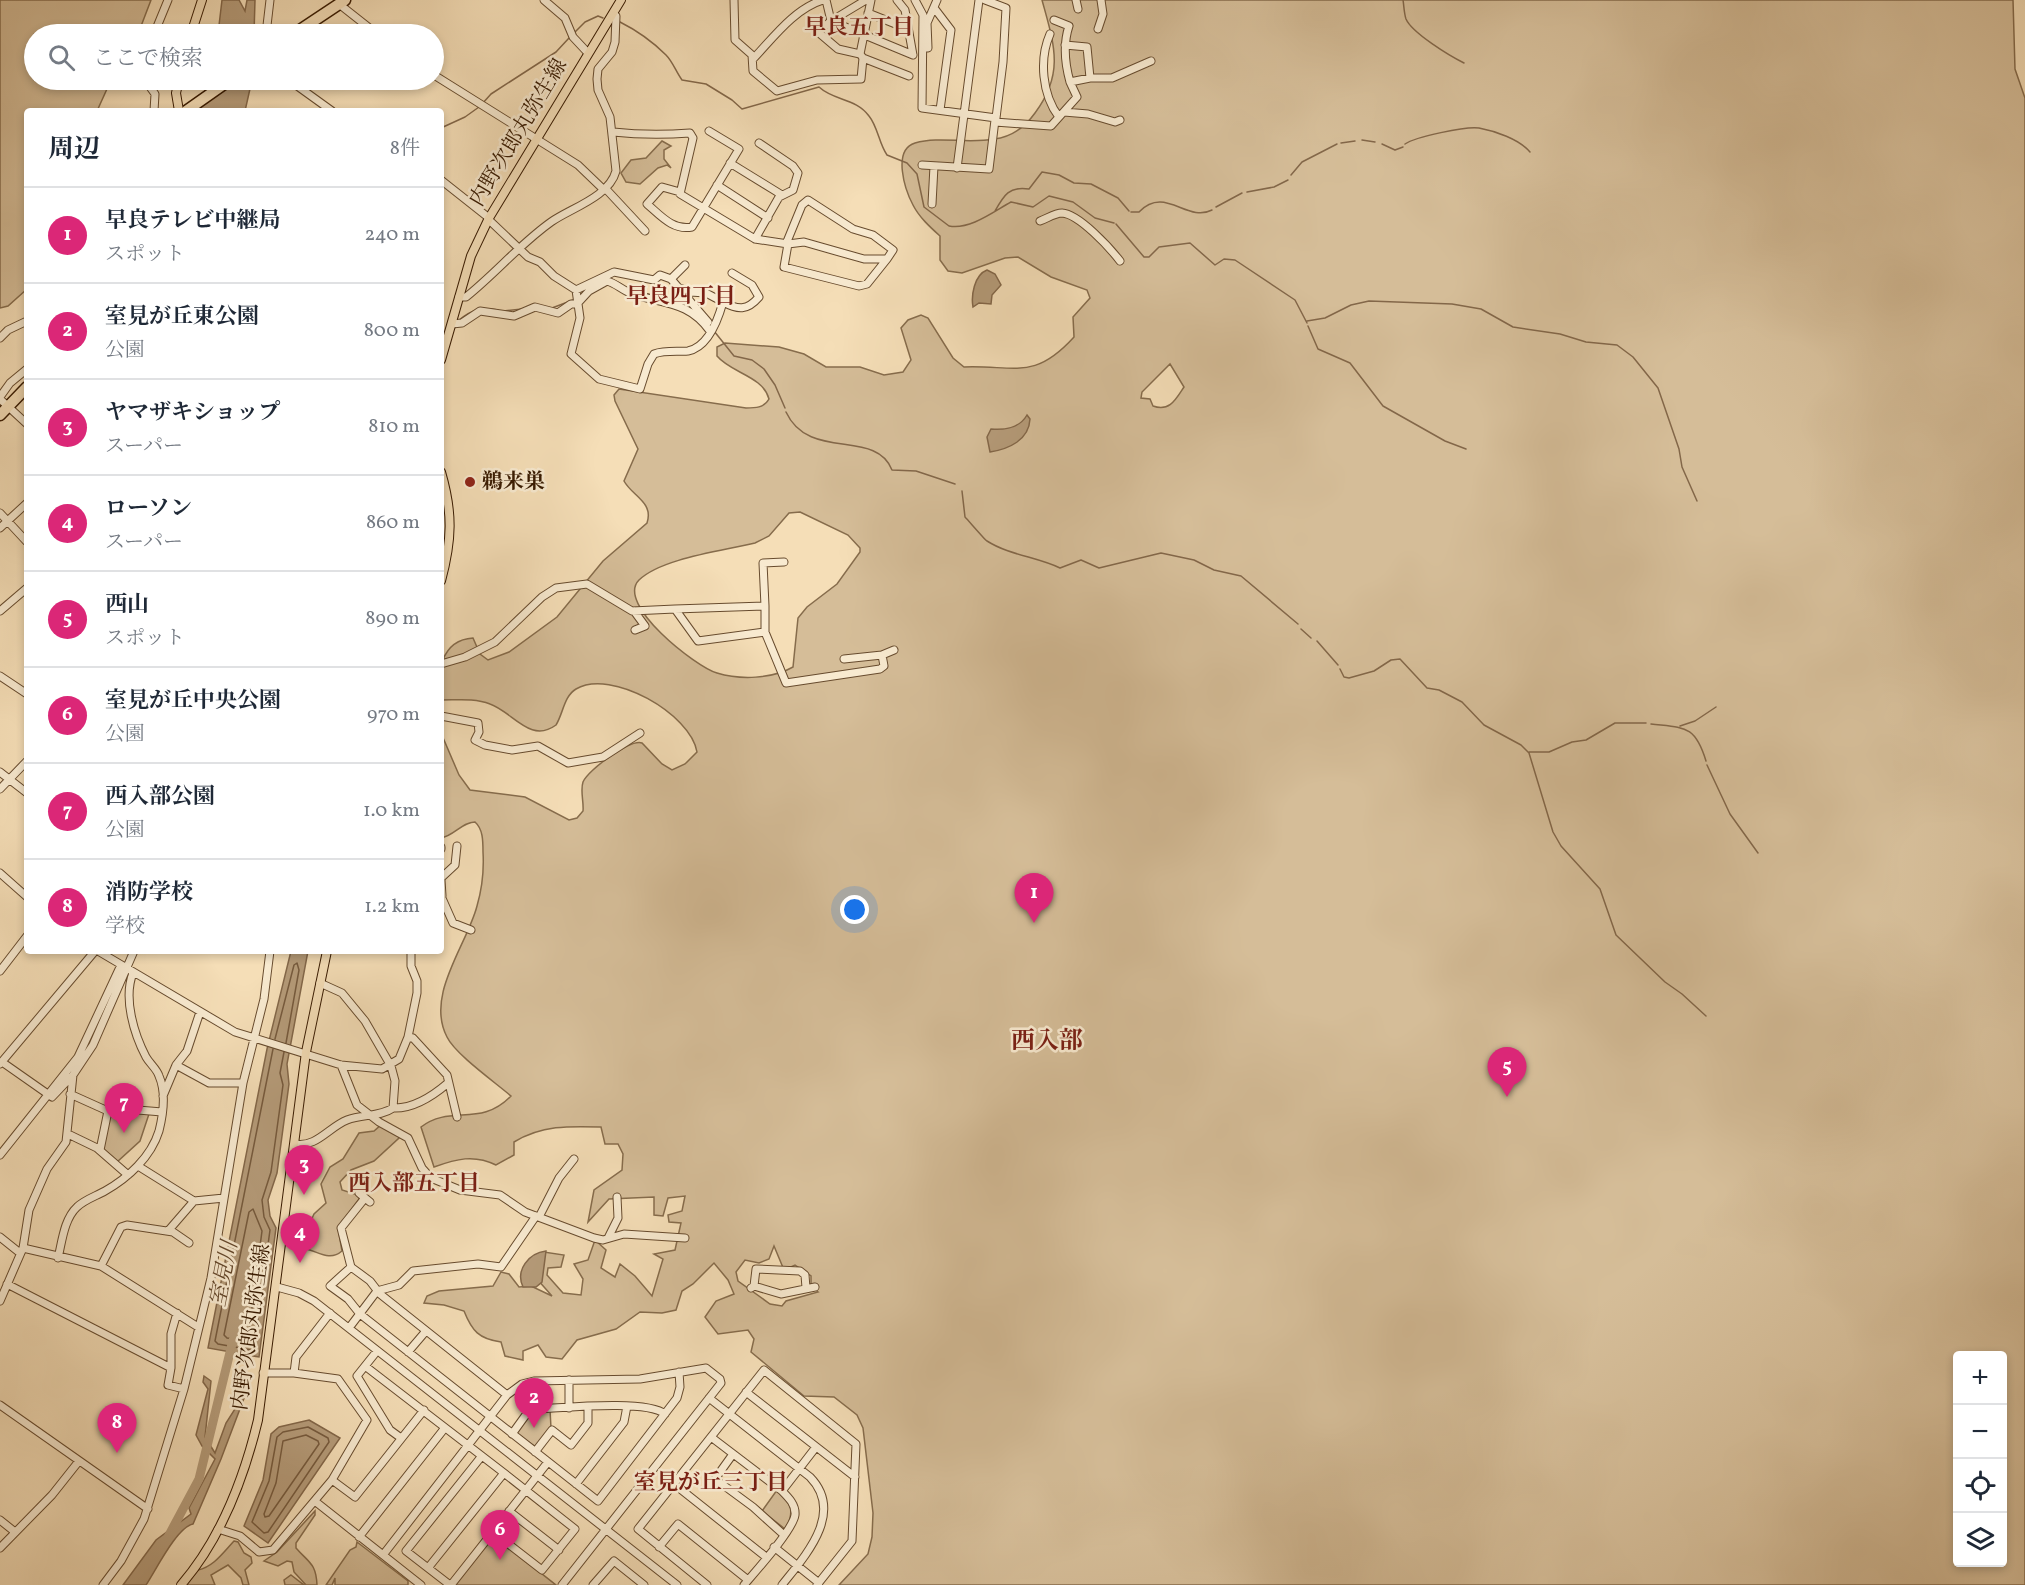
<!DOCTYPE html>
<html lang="ja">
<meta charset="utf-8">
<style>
body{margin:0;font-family:Vollkorn,"Noto Serif JP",serif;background:#f2f2f3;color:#1f2937}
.controls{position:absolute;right:18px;bottom:18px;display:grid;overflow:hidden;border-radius:6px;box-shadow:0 3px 9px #0003}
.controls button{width:54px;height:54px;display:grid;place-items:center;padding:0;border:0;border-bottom:2px solid #e0e1e3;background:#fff;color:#1f2937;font:30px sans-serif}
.you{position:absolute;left:855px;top:910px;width:21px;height:21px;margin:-15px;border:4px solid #fff;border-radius:50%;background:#1a73e8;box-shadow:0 0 0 9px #1a73e833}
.badge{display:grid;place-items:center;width:39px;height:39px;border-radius:50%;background:#db2777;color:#fff;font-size:20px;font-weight:700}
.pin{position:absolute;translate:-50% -50px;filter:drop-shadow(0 2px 3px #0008)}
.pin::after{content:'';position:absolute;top:32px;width:21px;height:18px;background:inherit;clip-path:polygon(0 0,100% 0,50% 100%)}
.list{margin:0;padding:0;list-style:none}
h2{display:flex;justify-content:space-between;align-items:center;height:78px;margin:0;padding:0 24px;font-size:26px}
h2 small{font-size:20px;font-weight:400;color:#747a83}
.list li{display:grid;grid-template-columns:39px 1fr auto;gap:18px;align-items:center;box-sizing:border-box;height:96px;padding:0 24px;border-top:2px solid #e0e1e3}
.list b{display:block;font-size:22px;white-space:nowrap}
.list p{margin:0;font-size:20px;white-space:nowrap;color:#747a83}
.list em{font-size:20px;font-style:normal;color:#747a83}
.icon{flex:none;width:33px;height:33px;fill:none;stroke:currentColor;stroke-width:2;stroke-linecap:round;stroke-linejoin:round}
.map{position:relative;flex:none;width:2025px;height:1585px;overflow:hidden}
.search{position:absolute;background:#fff;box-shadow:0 3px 9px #0003;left:24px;top:24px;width:420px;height:66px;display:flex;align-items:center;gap:15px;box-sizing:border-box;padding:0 21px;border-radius:33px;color:#747a83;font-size:22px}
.panel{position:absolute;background:#fff;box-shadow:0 3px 9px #0003;left:24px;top:108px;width:420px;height:846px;border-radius:6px}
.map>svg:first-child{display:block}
</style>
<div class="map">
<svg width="2025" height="1585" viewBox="0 0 2025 1585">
<rect width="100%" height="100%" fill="#f5deb7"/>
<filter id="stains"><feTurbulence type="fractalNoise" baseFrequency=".00333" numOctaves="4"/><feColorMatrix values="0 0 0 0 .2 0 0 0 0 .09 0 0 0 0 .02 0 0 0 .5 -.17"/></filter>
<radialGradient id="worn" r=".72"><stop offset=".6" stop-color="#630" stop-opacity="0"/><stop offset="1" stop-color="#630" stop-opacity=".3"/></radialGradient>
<path fill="#d5bd98" stroke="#866c4c" stroke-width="1.5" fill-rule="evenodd" d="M0,0H151L138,34H34V80H111L97,111H27V289L8,306L0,308Z
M1042,0H2013L2015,69L2025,98V1585H839L868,1554L872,1537L873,1513L863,1428L857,1415L834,1397L804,1396L751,1352L754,1339L748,1330L718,1334L705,1317L716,1301L734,1294L728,1280L714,1263L693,1284L682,1291L676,1310L662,1313L640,1312L616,1329L577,1340L562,1359L546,1357L538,1345L523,1351V1360L505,1356L501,1342C479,1339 472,1331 464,1311L444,1305L424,1303L427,1296L439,1291L493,1286L501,1272L509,1274L519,1287L531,1286L552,1296L537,1279L544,1252L564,1255L561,1267L548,1268L547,1275L563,1293L581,1295L583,1279L574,1264L588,1260L595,1240L606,1250L601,1268L615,1277L620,1264L635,1276L652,1296L663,1259L654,1254L675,1250L681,1223L669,1222L668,1215L682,1211L685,1196L668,1198L663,1216L654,1215V1197L609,1199L588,1222L594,1190L622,1170L623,1154L618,1144H605L601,1127C569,1126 542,1125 514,1142V1155L496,1165C474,1154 456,1159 434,1167L421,1127C451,1104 480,1128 511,1096C496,1083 455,1054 447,1037C425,995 467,945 477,906C482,889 484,869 483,852C483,841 483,829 475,822C462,822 454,836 441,838V733L459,775L470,790L525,797L569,820L577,818L583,811C584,802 580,791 583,782C588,770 630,739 642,743L662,764L672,770L685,764L697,752C691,714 611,668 576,689C564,696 563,714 556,725C530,744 513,712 490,704C475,698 458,700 442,700C435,674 441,640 473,638L480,654L488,660L509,652L557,617L603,561L647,523C654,502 632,496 624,481L638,449L615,401L614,395L619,389L746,408C755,408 764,408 769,399C763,376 731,373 717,356V347L725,343L779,347L804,354L826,367H860L884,375L903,372L911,360L901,328L908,320L921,315L928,318L953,358L964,367C1016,365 1034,381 1074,337L1073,317L1090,298L1087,290L1051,277L1018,257L1005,258L962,273L948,271L940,260V236C930,227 919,217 913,205C905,190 892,150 915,143C940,136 968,144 994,139C1011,137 1025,127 1035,113C1065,73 1054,44 1042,0ZM1170,364L1184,387C1176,399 1170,412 1153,406L1150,399L1141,398L1142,392ZM800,512L848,535L860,548V552L837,584L807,607L798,618L793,667C772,679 740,680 717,673C696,667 615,604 639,580C662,558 723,551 755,543L769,536L789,513ZM774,1246L784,1270L795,1265L811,1276V1287L818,1292L786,1301L782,1306L770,1304L738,1281L736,1272L745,1260L759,1263L769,1259ZM1958,1356H2002V1562H1958Z
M662,141L671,146L664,150V159L671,168L667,165L658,168L640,184L626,182L621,173L631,160L646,158Z
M126,1112L149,1114L140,1141L117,1162L102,1149L109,1116Z
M381,1125L400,1135L399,1138L374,1161L351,1170L340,1182L342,1190L358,1195L359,1199L338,1228L342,1251C328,1263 316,1249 301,1248L299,1245L303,1236L298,1222H291L290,1219L310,1223L314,1214L326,1203L321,1184L330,1167L343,1159L359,1133L374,1131Z
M550,1410L551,1428L536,1447L516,1433L532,1413Z
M777,1490C792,1502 795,1513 785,1529L762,1511Z
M315,1511V1515L296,1543V1548C309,1563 316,1563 317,1585H306L294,1572L292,1562L287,1561L278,1566L264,1561L277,1552Z
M492,1536H494L556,1585H454Z
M234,1541L238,1542L244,1553L251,1557L252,1563L245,1570L249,1585H243L241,1578L228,1565L211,1575L215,1585H185L198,1570C213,1567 222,1554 234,1541Z
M357,1542L408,1581V1585H335V1578L332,1585H326L350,1550L356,1547Z
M291,1575L304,1585H285L284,1580Z"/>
<path fill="#b59b79" stroke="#836749" stroke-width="1.5" d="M222,0H239L245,11L247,0H255L254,34H218Z
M209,80H252L245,111H198Z
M987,270L995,274L1001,285L992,295L991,304L979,303L973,307C971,296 974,275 987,270Z
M1027,415L1030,419C1029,440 1009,449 990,452L987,437L991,429C1004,430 1019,429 1027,415Z
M291,951H308L287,1064L289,1084L277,1173L268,1200L270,1216L276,1228L259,1357L208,1348L267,1049Z
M546,1251L542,1282L536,1287H523C515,1270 529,1253 546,1251Z
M204,1376L211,1381L205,1437L215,1453L226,1423L242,1398L236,1383L249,1385L221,1459L193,1524C177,1527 156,1570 146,1585H123L156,1540L191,1514L189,1508L215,1459L202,1446L196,1435L208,1389L203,1382Z
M309,1420L340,1438L268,1543L244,1526L263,1480L271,1434L279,1427Z"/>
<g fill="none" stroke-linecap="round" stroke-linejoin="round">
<path stroke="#765a3d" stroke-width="1.5" d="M275,1039L294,965L297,963L299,970L286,1043
M273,1049L215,1341L218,1344L251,1350L254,1347L270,1230L264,1217L262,1200L271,1172L283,1085L280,1073L284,1052
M253,1209L262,1231L248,1339L245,1341L227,1338L224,1335L249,1212Z
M308,1427L328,1438L329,1442L268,1532L264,1533L252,1522L269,1481L277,1437L283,1432Z
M306,1435L318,1441L319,1444L269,1516L265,1517L264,1514L276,1483L283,1441Z"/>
<path stroke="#836749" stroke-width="1.5" d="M1403,0C1404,6 1404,13 1406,19C1412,33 1450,56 1464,63
M620,22C638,31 653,42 666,55C673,62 676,72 682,80L706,84L732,100L742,109L819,87C834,101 856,98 869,116C878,127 879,144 887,155L907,163L917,174L924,207L949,226C970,230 993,212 1011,202L1033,207L1049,196L1073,202L1095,218L1114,223
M574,33L585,22L598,16L603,18
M482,104L491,94L556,52L569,38
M441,128L465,117L479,107
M1362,140L1375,142
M1341,143L1355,141
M1382,144L1395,150L1403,147
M1405,144C1415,137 1466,126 1479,128C1495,131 1519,139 1530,152
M1291,175L1302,162L1337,144
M1247,192L1274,187L1288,180
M1216,207L1242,193
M995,211C1004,195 1009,186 1029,189L1042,172L1059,175L1074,183L1091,184L1118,198L1129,211
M1131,212H1139C1165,185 1187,223 1212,210
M1116,224L1144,257H1149L1159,247L1190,243L1215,265L1224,259L1235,260L1295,300L1307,323
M610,278L621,284
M639,292L671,299L688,307
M552,308L573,300
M503,311L522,309
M459,320C473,309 481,307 498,310
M1307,321L1325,318L1351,305L1369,301L1452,304L1481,309L1513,327L1560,334L1586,342L1617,345L1633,357L1658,388L1679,449L1682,467L1697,501
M1308,326L1318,349L1350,363L1383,406L1445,441L1466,449
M441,330L443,327
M714,331L734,356L752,360L764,369L775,385L785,408
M786,412C809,462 876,428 892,470L916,471L955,484
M962,491L965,517C968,520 985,540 987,541C1009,555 1037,557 1060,568L1081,560L1099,568L1161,553L1194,560L1214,570L1241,576L1298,624
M1301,629L1311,638
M1317,641L1338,665
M1340,669L1344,677L1349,678L1374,671L1391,660L1400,659L1427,688L1439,690L1462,702L1484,725L1521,745L1529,753L1553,832L1561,846L1600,889L1616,935L1665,982L1682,994L1706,1016
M1651,724C1685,728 1695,725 1706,761
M1680,726L1695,721L1716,707
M1529,752H1549L1572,742L1586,740L1615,723H1646
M1707,765L1730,814L1758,853"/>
<path stroke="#b59b79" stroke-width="9" d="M168,1537L199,1479L233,1340"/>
<g stroke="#674b2e" stroke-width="9">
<path id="minor" d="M544,0L565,18L573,37L588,53
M734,0L735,40L752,55L753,71L777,91L817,80L861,79L863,58L860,54L871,0
M826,0L831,21
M897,0L905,10L913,55
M915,0L923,15L922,108L996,118L1003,62L1006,8L985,0
M1076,0L1078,9
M339,4L377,34
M935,9L951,30L940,110
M868,13L908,29
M1054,20L1069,26C1063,44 1065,64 1070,82
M831,21L913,55
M1098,29L1103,14L1101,0
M154,34L168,0
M266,34L270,0
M1050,34C1039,59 1042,95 1059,117
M1065,45L1087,47L1090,78
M928,48L927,23L937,0
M860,54L838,49L818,32L831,21L866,0
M863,58L909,76
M753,59C773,38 794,9 823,0
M434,75L578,165L603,189
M145,80L155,94L154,111
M289,80L332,111
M1064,112L1088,114L1115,122L1120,120
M995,122L1051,126L1077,97L1070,82L1090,78H1112L1151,61
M613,132C641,135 662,135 690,133L693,138L680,194L755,239L788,244
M730,163L782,195
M922,165L989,169L995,120
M957,168L979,0
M441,180L489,218
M717,185L768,218
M605,188L645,231
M680,192L662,187L647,204C660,215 673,231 692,227L739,149L709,131
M932,204L934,166
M488,219L528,257L540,262L554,276L576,290L614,272L654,280L660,275L671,279L708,322
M1040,221C1046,219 1055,213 1062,213C1079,214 1110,248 1120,261
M755,239L779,197L793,190L798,173L793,166L759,143
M804,242L864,259H887L867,284L859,286L784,267L788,244Z
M786,244L802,205L808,200L853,229L873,235L893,250L887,259
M671,279L685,265
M576,290L580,318L571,354L599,379L640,389L648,364L654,354C665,350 677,352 688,351C708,347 718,320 723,302L706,293L690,292L677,287
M459,297H466C496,273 520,244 551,222C571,208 609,197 616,171L610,117L598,90L597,79L598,69L612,52L615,42L616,16L613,14
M723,302C738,310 747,311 759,297L752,285L732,273
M452,324L462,323L480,311L514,316L535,307L558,313L571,304H577L589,291L607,281C615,283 621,289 628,292C660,305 687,299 710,331
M0,338L8,330L27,321
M0,397L10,383L27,369
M0,399L27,424
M0,513L27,542
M0,528L27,503
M675,609L765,606L763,563L784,562
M0,611L27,588
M634,611L645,626L635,630
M765,632V606
M844,659L882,655L894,650
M441,664L465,657L495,642L542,597L556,588L587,584L632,611L675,609L698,641L765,632L786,683L880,669L884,666L882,655
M0,676L27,694
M441,716L478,723L479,732L475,740L485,745L512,750L538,746L568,763L603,757L640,733
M0,772L27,793
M0,789L27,761
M441,847V849
M0,873L27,897
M441,878L455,865L457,846
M441,880L442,896
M441,896L453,923L471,930
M98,951L235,1032L341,1065L382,1069L399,1059L408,1037L417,993V981L411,966V951
M0,971L27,936
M200,1012L187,1051L176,1065L209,1083H243
M408,1037L413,1038L447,1075L457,1117
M2,1062L52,1097L71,1077
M0,1064L95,951
M341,1065L357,1105L379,1122L408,1138L422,1168L431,1178L460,1190L500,1195L525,1212L594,1238L603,1240L624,1234L685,1238
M70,1094L110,1112L126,1109L162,1112
M163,1096L176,1065
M393,1108C413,1109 434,1095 448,1083
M68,1134L97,1148L128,1175
M295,1144C316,1148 329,1127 347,1120C362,1114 380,1117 393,1108L395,1081L391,1066L365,1021L342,993L320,983
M100,1150L108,1111
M0,1155L78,1057L121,965
M138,1166L194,1201L224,1198
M359,1193L370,1202
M539,1217L559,1178L574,1159
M168,1231L194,1201
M0,1237L20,1253
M608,1238L618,1218L617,1197
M23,1248L101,1266L198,1327
M58,1258C62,1242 64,1219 77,1207C84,1200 96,1196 105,1191C128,1178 151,1157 159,1131C163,1115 166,1092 159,1076C157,1069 150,1064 146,1057C134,1034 123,998 133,973
M101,1266L121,1227L127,1225L173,1232L189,1243
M351,1267L341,1228L365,1198
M7,1284L171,1368L168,1385L184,1389
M754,1286L756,1269L800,1271L805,1275L806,1288
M277,1287L299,1293L314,1301L677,1585
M751,1288L754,1286L781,1294L815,1287
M0,1301L23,1248L29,1210L47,1169L66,1142L73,1075L93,1045L134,951
M349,1328L377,1291L399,1285L413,1271L478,1264L501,1267L536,1216
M377,1351L357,1376L390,1430L401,1438
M408,1352L426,1331
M365,1366L504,1473L428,1568
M171,1368V1334L177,1313
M294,1373L296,1357L330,1313
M569,1380V1408
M746,1392L855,1477
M507,1395L380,1294L370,1281L351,1267L330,1286L348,1299L360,1314L598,1501L677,1398L680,1387L679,1372
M709,1398L810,1477C845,1513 805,1556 782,1585
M0,1405L148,1509
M512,1434L525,1416L534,1409C561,1408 647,1399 665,1414
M711,1437L782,1491C789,1498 796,1505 795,1515C793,1530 755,1572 744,1585
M535,1452L552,1430L571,1445L588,1423V1407
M733,1454L715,1479L753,1507L784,1535
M332,1480L355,1497L424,1410
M576,1484L624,1422L627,1406
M674,1484L766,1557
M782,1491L816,1447
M316,1502L421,1585
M509,1511L559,1550
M0,1520L15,1532
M218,1529L240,1536L259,1552L273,1550L332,1480L367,1420L338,1379L294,1373H263
M493,1532L542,1570L575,1529L504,1473
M359,1537L444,1429
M659,1547L678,1524L748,1580
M774,1547L819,1583
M0,1548L52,1495L79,1461
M383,1555L507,1395L522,1384L534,1381L640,1379L706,1368L720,1379L721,1383L562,1585
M103,1585L121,1561L144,1519L184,1389L211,1278L243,1083L264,999L270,951
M450,1585L406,1551L481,1457
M451,1585L548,1462
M593,1585L614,1561L644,1585
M707,1585L638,1529L764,1370L856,1444L852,1541L817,1585"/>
</g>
<g stroke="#381a01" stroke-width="10">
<path id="major" d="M191,34L202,0
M179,80L176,93L179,111
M441,360L471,256L489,218L621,0
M441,472C453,513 452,540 441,581
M181,1585C220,1540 244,1478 258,1420L306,1052L327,951"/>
</g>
<g stroke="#381a01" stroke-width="13">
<path id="highway" d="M294,34L345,0
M186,111L230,80
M0,415L27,387"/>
</g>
<use href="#minor" stroke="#f8ead0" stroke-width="7"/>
<use href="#major" stroke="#f5deb7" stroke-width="8"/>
<use href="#highway" stroke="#f5deb7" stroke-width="10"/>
</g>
<circle fill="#8f2418" stroke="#f8ead0" stroke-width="2" cx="470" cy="482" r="6"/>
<g text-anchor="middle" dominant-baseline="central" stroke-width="5" stroke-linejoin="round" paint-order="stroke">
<g font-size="21" fill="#381a01" stroke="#f8ead0">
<text transform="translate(519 133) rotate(-59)">内野次郎丸弥生線</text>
<text transform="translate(252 1327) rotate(-82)">内野次郎丸弥生線</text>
</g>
<g font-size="21" font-weight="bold" fill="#381a01" stroke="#f8ead0" text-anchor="start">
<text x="482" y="482">鵜来巣</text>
</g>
<g font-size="22" font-weight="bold" fill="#7a1f14" stroke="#f8ead0">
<text x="859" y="28">早良五丁目</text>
<text x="681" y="297">早良四丁目</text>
<text x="414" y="1184">西入部五丁目</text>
<text x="711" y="1483">室見が丘三丁目</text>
</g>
<g font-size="22" font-style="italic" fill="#64472b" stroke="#f8ead0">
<text transform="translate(225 1274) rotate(-79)">室見川</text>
</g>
<g font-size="24" font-weight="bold" fill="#7a1f14" stroke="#f8ead0">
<text x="1047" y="1042">西入部</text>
</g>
</g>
<rect width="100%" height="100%" filter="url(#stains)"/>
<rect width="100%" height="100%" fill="url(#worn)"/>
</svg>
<div class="controls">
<button>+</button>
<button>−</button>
<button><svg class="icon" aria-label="locate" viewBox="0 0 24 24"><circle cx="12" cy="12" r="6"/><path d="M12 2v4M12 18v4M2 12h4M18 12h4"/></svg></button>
<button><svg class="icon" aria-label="layers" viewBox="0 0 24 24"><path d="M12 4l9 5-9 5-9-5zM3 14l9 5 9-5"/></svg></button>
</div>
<div class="you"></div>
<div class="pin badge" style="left:1034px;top:923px">1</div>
<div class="pin badge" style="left:534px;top:1428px">2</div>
<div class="pin badge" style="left:304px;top:1195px">3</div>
<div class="pin badge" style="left:300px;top:1263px">4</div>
<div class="pin badge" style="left:1507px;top:1097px">5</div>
<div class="pin badge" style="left:500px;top:1560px">6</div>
<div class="pin badge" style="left:124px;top:1133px">7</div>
<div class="pin badge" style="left:117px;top:1453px">8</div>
<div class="search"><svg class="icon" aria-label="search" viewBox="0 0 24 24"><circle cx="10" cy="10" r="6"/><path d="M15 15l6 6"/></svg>ここで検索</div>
<section class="panel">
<h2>周辺<small>8件</small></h2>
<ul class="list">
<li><span class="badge">1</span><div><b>早良テレビ中継局</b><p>スポット</p></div><em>240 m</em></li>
<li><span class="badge">2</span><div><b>室見が丘東公園</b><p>公園</p></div><em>800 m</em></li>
<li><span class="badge">3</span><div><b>ヤマザキショップ</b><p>スーパー</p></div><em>810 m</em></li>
<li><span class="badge">4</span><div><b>ローソン</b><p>スーパー</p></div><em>860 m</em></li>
<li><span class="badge">5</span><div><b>西山</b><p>スポット</p></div><em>890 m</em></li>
<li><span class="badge">6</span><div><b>室見が丘中央公園</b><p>公園</p></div><em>970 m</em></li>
<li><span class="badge">7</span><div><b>西入部公園</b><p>公園</p></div><em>1.0 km</em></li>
<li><span class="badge">8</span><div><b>消防学校</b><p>学校</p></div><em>1.2 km</em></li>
</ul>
</section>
</div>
